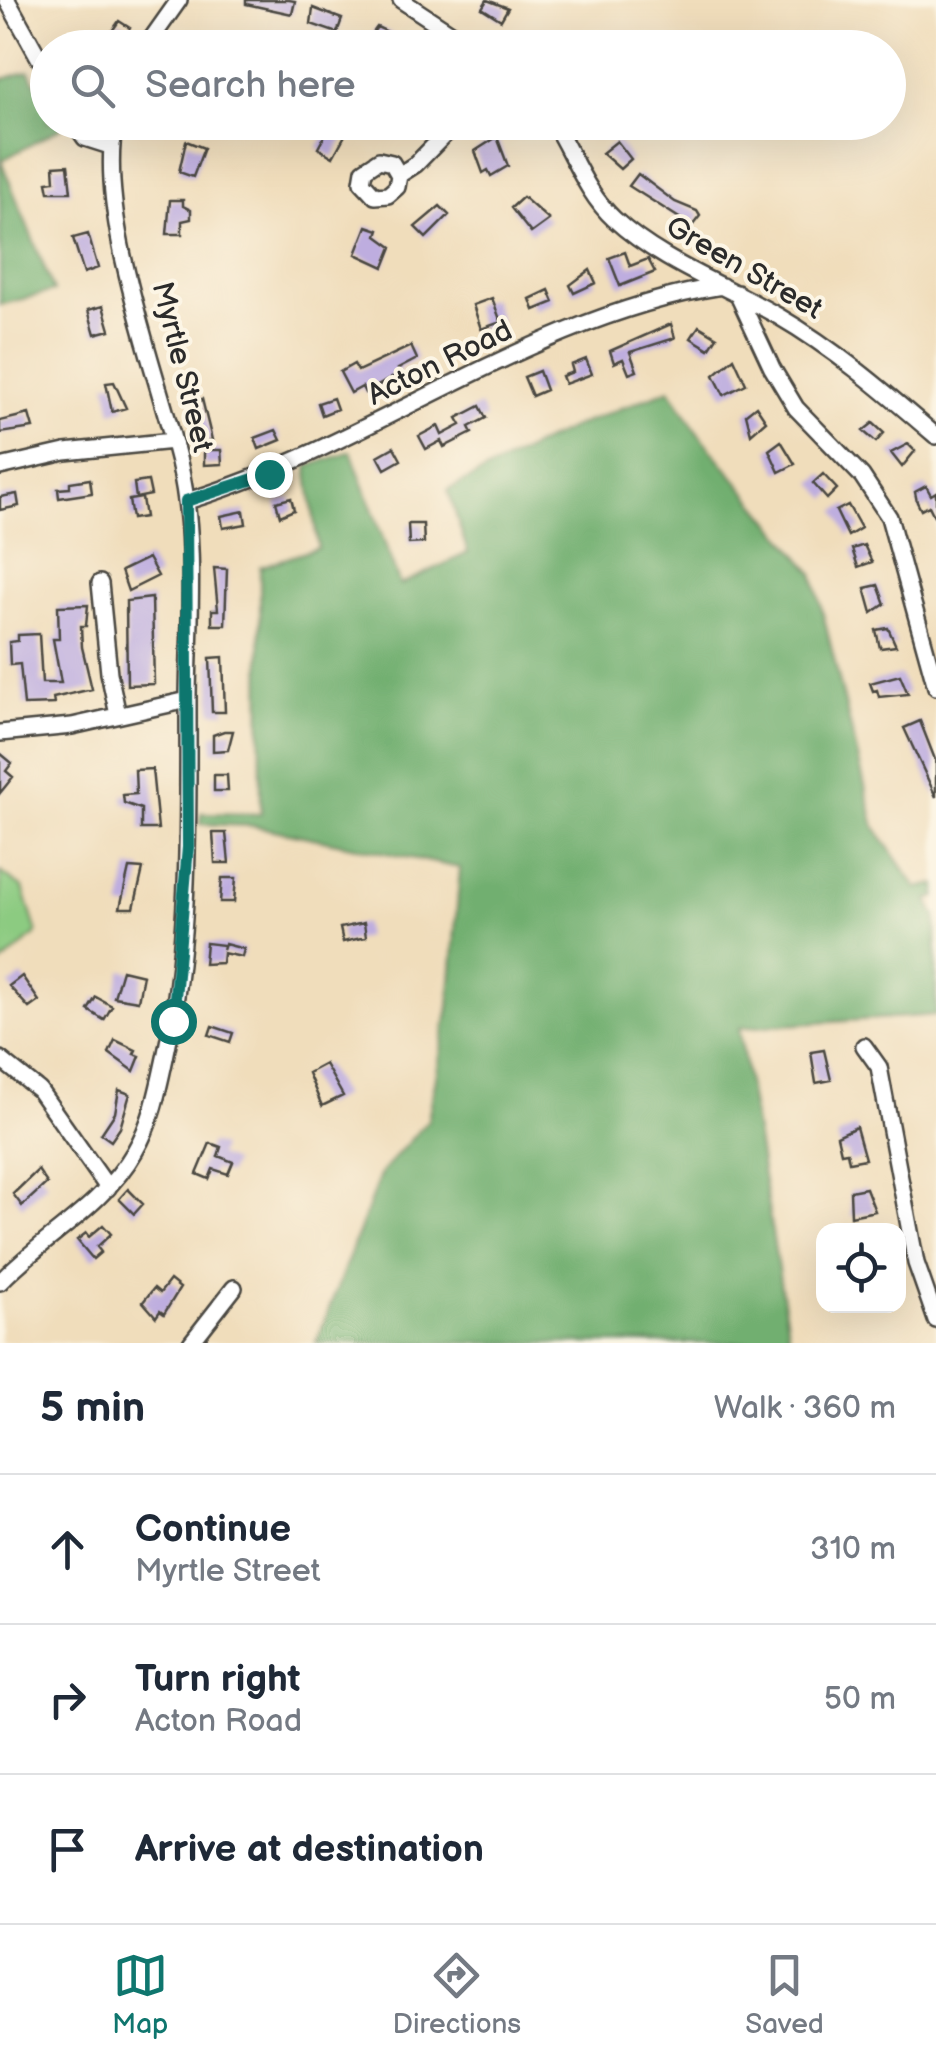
<!DOCTYPE html>
<meta charset="utf-8">
<style>
body{margin:0;font-family:"Balsamiq Sans",sans-serif;background:#f2f2f3;color:#1f2937}
.controls{position:absolute;right:30px;bottom:30px;display:grid;overflow:hidden;border-radius:20px;box-shadow:0 10px 40px #0002}
.controls button{width:90px;height:90px;display:grid;place-items:center;padding:0;border:0;border-bottom:2px solid #e0e1e3;background:#fff;color:#1f2937;font:50px sans-serif}
.stop{position:absolute;width:30px;height:30px;margin:-22px;border:8px solid #0f766e;border-radius:50%;background:#fff}
.stop.end{background:#0f766e;border-color:#fff;box-shadow:0 2px 10px #0008}
.list{margin:0;padding:0;list-style:none}
h2{display:flex;justify-content:space-between;align-items:center;height:130px;margin:0;padding:0 40px;font-size:42px}
h2 small{font-size:32px;font-weight:400;color:#747a83}
.list li{display:grid;grid-template-columns:65px 1fr auto;gap:30px;align-items:center;box-sizing:border-box;height:150px;padding:0 40px;border-top:2px solid #e0e1e3}
.list b{display:block;font-size:38px;white-space:nowrap}
.list p{margin:0;font-size:32px;white-space:nowrap;color:#747a83}
.list em{font-size:32px;font-style:normal;color:#747a83}
.icon{flex:none;width:55px;height:55px;fill:none;stroke:currentColor;stroke-width:2;stroke-linecap:round;stroke-linejoin:round}
.map{position:relative;flex:none;width:936px;height:1343px;overflow:hidden}
.search{position:absolute;background:#fff;box-shadow:0 10px 40px #0002;left:30px;right:30px;top:30px;height:110px;display:flex;align-items:center;gap:25px;box-sizing:border-box;padding:0 35px;border-radius:55px;color:#747a83;font-size:38px}
.sheet{height:580px;background:#fff}
nav{display:flex;justify-content:space-around;align-items:center;box-sizing:border-box;height:140px;border-top:2px solid #e0e1e3;background:#fff;font-size:28px;color:#747a83}
nav a{display:grid;justify-items:center;gap:5px}
nav .on{color:#0f766e}
.map>svg:first-child{display:block}
</style>
<div class="map">
<svg width="936" height="1343" viewBox="0 0 936 1343">
<rect width="100%" height="100%" fill="#fcf5e5"/>
<filter id="ink" filterUnits="userSpaceOnUse"><feTurbulence type="fractalNoise" baseFrequency=".01" numOctaves="2"/><feDisplacementMap in="SourceGraphic" scale="20" xChannelSelector="R" yChannelSelector="G"/><feConvolveMatrix kernelMatrix="1 2 1 2 8 2 1 2 1" color-interpolation-filters="sRGB"/></filter>
<filter id="wash" filterUnits="userSpaceOnUse"><feTurbulence type="fractalNoise" baseFrequency=".0048" numOctaves="4" result="noise"/><feDisplacementMap in="SourceGraphic" scale="40" xChannelSelector="R" yChannelSelector="G"/><feGaussianBlur stdDeviation="2.25" result="paint"/><feColorMatrix in="noise" values="0 0 0 0 0 0 0 0 0 0 0 0 0 0 0 0 0 1.4 0 .05"/><feComposite in="paint" operator="in"/></filter>
<g filter="url(#wash)">
<rect width="100%" height="100%" fill="#f0ddbb"/>
<path fill="#8ccb81" stroke="#5c7b56" stroke-width="2.5" d="M0,872L23,888L37,933L0,965Z"/>
<path fill="#71af6f" stroke="#4e6d4d" stroke-width="2.5" d="M29,71L47,103L48,122L59,123L62,127L1,161L54,291L0,305V80Z
M670,389L697,432L813,573L875,827L917,888L936,884V897L928,900L936,917V1015L739,1028L790,1343H316L381,1173L428,1120L449,1007L460,868L254,826L201,824V813L261,814L260,567L318,548L307,467L351,451L400,585L468,553L448,490L571,428Z"/>
<g id="blocks">
<path fill="#beaddf" d="M246,0H289L295,1L292,14L246,4Z
M487,0L508,8L501,20L482,8Z
M313,8L342,19L337,33L311,24Z
M119,21L130,28L121,41L110,34Z
M377,27L388,32L410,48H382L369,38Z
M332,122L349,128L333,157L318,148Z
M497,137L508,166L491,176L488,170L483,173L475,151Z
M186,141L204,148L193,177L179,172Z
M617,141L631,159L620,169L602,153Z
M68,165L71,192H49L47,182L55,181L54,166Z
M638,174L675,202L697,211L700,216L692,226L629,186Z
M523,197L549,220L531,233L511,208Z
M170,200H183V206L191,210V219L182,221V234H167Z
M440,206L449,215L426,238L415,227Z
M367,226L379,230L377,236L392,247L384,267L356,254Z
M88,234L98,268L84,273L73,238Z
M625,252L630,266L648,259L655,272L620,286L609,258Z
M590,270L596,283L574,293L570,285Z
M549,290L554,302L534,310L530,299Z
M492,298L501,322L481,329L473,305Z
M103,306L110,330L95,334L88,310Z
M671,324L675,338L630,352L637,371L629,374L623,359L614,363L610,351Z
M699,326L717,337L709,349L691,338Z
M411,346L417,359L398,369L400,373L365,393L362,387L351,393L340,372L354,364L358,371Z
M734,358L746,384L724,395L714,375Z
M586,359L592,374L565,384L562,376L573,372L571,365Z
M539,371L546,390L532,396L524,377Z
M114,382L126,408L112,412L106,383Z
M333,398L337,409L322,415L318,403Z
M202,399L212,440L205,442L190,402Z
M480,406L486,418L469,427L472,433L444,447L441,441L426,449L419,436L438,426L442,435L461,425L457,418Z
M756,406L766,421L751,434L746,414Z
M29,414L33,428L0,433V421Z
M873,423L884,433L876,442L863,431Z
M276,430L281,440L259,449L255,438Z
M781,441L795,464L779,472L769,450Z
M908,444L915,451L902,467L891,453Z
M394,447L401,460L385,469L378,456Z
M204,450H221L222,464L204,465Z
M823,474L837,489L827,499L813,483Z
M90,479L92,493L59,498L58,489L70,488V482Z
M148,481L151,495L136,498L134,483Z
M926,486L931,495L936,492V520L929,506L921,510L917,502L915,492Z
M17,494L19,506L0,510V497Z
M142,498L145,517L132,519L129,500Z
M291,498L294,510L280,516L276,502Z
M848,505L861,528L848,536L836,511Z
M244,511L246,524L223,528L221,516Z
M408,524H423L424,543L409,544Z
M864,545L872,562L858,567L852,549Z
M148,558L158,576L128,591L121,571Z
M214,568L227,569L225,625H212V610H218Z
M878,585L885,604L872,613L865,588Z
M152,598L154,684L127,685L126,601Z
M88,605L86,626H81L82,647L92,689L53,698L54,704L24,705L20,664L10,665L9,642L18,641V635L39,634L42,683H61L53,639H59L58,606Z
M888,628L896,646L880,648L876,630Z
M223,657L225,712H212L210,658Z
M900,675L908,694L879,697L877,690L873,691L870,683Z
M920,721L936,762V797L904,728Z
M224,731H233L228,750L213,751V735Z
M0,753L12,763L6,771L13,777L0,793Z
M152,769L158,829H141V809L124,803L123,795L136,794L135,770Z
M214,775H227L228,791H214Z
M213,833H226L229,863H215Z
M129,868L143,869L134,908H120Z
M222,878H236L234,902H220Z
M364,923L366,937L343,942L340,928Z
M206,943L224,945L223,950L225,944L244,949L242,957L223,953L222,963L204,964Z
M122,970L143,975L138,1001L114,997Z
M22,976L39,1001L29,1008L9,986Z
M96,997L112,1006L104,1020L88,1010Z
M212,1026L233,1033L230,1042L209,1035Z
M115,1040L136,1050L134,1054L140,1056L134,1071L109,1053Z
M824,1050L831,1080L816,1083L811,1052Z
M325,1064L343,1096L322,1106L308,1073Z
M119,1090L130,1094L120,1128L111,1141L101,1134L115,1113Z
M856,1127L865,1159L849,1162L847,1152L841,1153L837,1136Z
M210,1143L221,1147L218,1156L233,1162L228,1174L213,1169L209,1179L197,1174Z
M38,1170L47,1183L22,1206L13,1194Z
M866,1188L875,1211L851,1216L850,1191Z
M128,1189L143,1204L134,1214L119,1199Z
M103,1225L111,1234L97,1247L101,1252L93,1259L77,1240L86,1233L89,1237Z
M170,1280L180,1288L164,1314L160,1311L156,1317L143,1302L154,1288L160,1293Z"/>
</g>
</g>
<g filter="url(#ink)">
<use href="#blocks" fill-opacity="0" stroke="#494641" stroke-width="2.5"/>
<g fill="none" stroke-linecap="round" stroke-linejoin="round">
<g stroke="#494641" stroke-width="20">
<path id="minor" d="M7,0L48,74
M401,0L474,48
M145,48L179,0
M74,122L85,138L110,146
M553,122C573,154 586,193 614,219C659,261 724,285 778,316C835,349 886,393 936,436
M399,175L392,163L379,160L364,170L362,182L375,196L388,195L397,187L399,175L416,164L457,122
M737,293L772,368L796,408L862,476L889,517L936,687
M0,467L65,452L173,441
M187,501C370,446 531,316 722,286
M100,583L109,673L118,715
M0,733L72,726L188,700
M864,1046L879,1067L916,1263L936,1320
M0,1059L39,1090L108,1188
M0,1282C43,1237 103,1207 135,1151C152,1122 158,1090 165,1058C191,939 188,817 188,696C189,618 197,538 179,462C156,367 96,216 115,122
M191,1343L234,1288"/>
</g>
<use href="#minor" stroke="#fff" stroke-width="15"/>
</g>
</g>
<g fill="none" stroke-linecap="round" stroke-linejoin="round" filter="url(#ink)">
<path stroke="#0f766e" stroke-width="12" d="M173,1021L188,847L186,501L269,474"/>
</g>
<g text-anchor="middle" dominant-baseline="central" stroke-width="8" stroke-linejoin="round" paint-order="stroke">
<g font-size="30" fill="#2b2b2b" stroke="#fcf5e5">
<text transform="translate(744 268) rotate(30)">Green Street</text>
<text transform="translate(440 363) rotate(-26)">Acton Road</text>
<text transform="translate(182 367) rotate(76)">Myrtle Street</text>
</g>
</g>
</svg>
<div class="controls">
<button><svg class="icon" aria-label="locate" viewBox="0 0 24 24"><circle cx="12" cy="12" r="6"/><path d="M12 2v4M12 18v4M2 12h4M18 12h4"/></svg></button>
</div>
<div class="stop" style="left:173px;top:1021px"></div>
<div class="stop end" style="left:269px;top:474px"></div>
<div class="search"><svg class="icon" aria-label="search" viewBox="0 0 24 24"><circle cx="10" cy="10" r="6"/><path d="M15 15l6 6"/></svg>Search here</div>
</div>
<section class="sheet">
<h2>5 min<small>Walk · 360 m</small></h2>
<ul class="list">
<li><svg class="icon" aria-label="ahead" viewBox="0 0 24 24"><path d="M12 20V5M6 11l6-6 6 6"/></svg><div><b>Continue</b><p>Myrtle Street</p></div><em>310 m</em></li>
<li><svg class="icon" aria-label="right" viewBox="0 0 24 24"><path d="M7 20v-9h11M14 6l5 5-5 5"/></svg><div><b>Turn right</b><p>Acton Road</p></div><em>50 m</em></li>
<li><svg class="icon" aria-label="arrive" viewBox="0 0 24 24"><path d="M6 21V4h12l-3 4 3 4H6"/></svg><div><b>Arrive at destination</b></div></li>
</ul>
</section>
<nav>
<a class="on"><svg class="icon" aria-label="map" viewBox="0 0 24 24"><path d="M3 6l6-2 6 2 6-2v14l-6 2-6-2-6 2zM9 4v14M15 6v14"/></svg>Map</a>
<a><svg class="icon" aria-label="directions" viewBox="0 0 24 24"><path d="M12 3l9 9-9 9-9-9zM9 14v-3h6M13 9l2 2-2 2"/></svg>Directions</a>
<a><svg class="icon" aria-label="saved" viewBox="0 0 24 24"><path d="M7 4h10v16l-5-4-5 4z"/></svg>Saved</a>
</nav>
